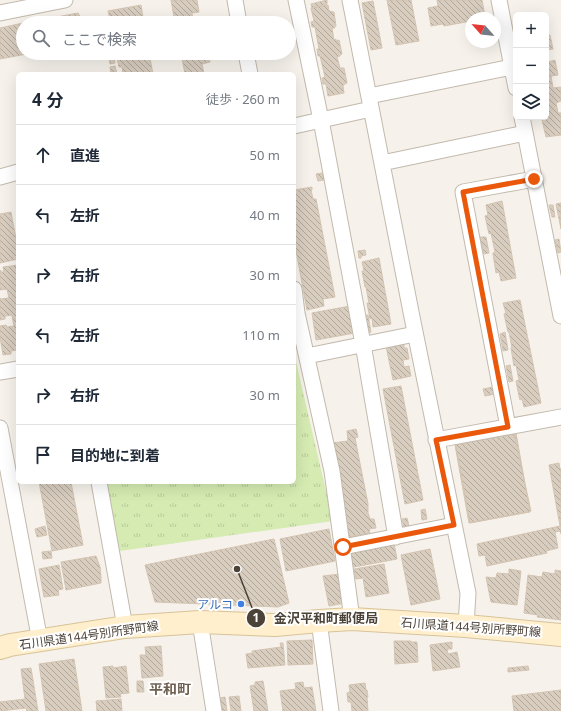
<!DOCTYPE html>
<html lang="ja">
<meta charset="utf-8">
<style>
body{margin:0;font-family:"Noto Sans","Noto Sans JP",sans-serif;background:#f2f2f3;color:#1f2937}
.controls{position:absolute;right:12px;top:12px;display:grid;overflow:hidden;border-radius:6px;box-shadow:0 4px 16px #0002}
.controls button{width:36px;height:36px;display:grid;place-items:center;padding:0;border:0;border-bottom:1px solid #e0e1e3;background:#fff;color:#1f2937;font:20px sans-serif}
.compass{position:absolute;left:465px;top:12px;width:36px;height:36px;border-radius:50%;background:#fff;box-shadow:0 4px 16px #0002;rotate:297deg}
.stop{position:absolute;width:12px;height:12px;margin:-9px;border:3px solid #ea580c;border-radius:50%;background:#fff}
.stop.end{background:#ea580c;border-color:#fff;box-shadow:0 1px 4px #0008}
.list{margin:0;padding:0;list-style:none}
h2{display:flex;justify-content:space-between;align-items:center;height:52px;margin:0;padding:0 16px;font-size:17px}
h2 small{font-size:13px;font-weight:400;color:#747a83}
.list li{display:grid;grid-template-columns:26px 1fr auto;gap:12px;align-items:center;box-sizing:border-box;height:60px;padding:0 16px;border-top:1px solid #e0e1e3}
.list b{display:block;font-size:15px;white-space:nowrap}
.list em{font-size:13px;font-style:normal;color:#747a83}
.icon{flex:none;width:22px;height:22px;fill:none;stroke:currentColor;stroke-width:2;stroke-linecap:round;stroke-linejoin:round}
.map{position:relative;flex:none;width:561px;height:711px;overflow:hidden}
.search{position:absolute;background:#fff;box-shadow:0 4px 16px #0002;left:16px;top:16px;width:280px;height:44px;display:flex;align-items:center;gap:10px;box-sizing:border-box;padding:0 14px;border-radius:22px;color:#747a83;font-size:15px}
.panel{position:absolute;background:#fff;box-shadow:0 4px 16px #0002;left:16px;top:72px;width:280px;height:412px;border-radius:6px}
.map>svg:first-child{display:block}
</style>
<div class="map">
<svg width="561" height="711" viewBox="0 0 561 711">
<defs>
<pattern id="park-tufts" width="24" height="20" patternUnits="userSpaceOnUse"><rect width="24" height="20" fill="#d5ebb2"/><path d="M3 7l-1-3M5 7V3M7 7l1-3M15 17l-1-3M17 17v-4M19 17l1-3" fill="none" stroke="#b8cb9a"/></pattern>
<pattern id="building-back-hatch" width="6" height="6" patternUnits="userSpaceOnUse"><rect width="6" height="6" fill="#d8cdbf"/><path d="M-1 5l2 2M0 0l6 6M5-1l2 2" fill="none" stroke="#b1a89c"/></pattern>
</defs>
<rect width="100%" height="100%" fill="#f6f2eb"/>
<path fill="url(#park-tufts)" d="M294,353L333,521L120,551L105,482H294Z"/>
<path fill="url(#building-back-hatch)" stroke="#d4c4b2" d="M171,0H197L199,12L192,13L193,23H175Z
M327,0V4L312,8L311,4Z
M387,0H411L419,41L396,45Z
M437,0H482L485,16L471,18V21L444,26L443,24L431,26L428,8L438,6Z
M373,1L382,48L371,50L362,3Z
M141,5L144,23H111L108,11Z
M328,5L329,11L334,12L336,26H334L335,28H332L334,40L336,39V41L339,40L342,54L340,55V56L337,57L340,68H344L347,83L343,85L344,93L328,96L326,84H323L322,78L325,77L320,56H318L317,49H319L315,27H312L311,22L314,21L311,8Z
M78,13L83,21L85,20L87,23H73L72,20V23H25Z
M23,23V53H32L0,59V28Z
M550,35L553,49L546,50V36Z
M108,53H113L115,63L110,64Z
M116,53H149L153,74H123L122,67H119Z
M181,53H208L210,62L202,64L204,74H185Z
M546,53L548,62L555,60L558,75L551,76L553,88L561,87V101L556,103L558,113H561V135L546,137L542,120H543L542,117H546Z
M115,66L117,74H111L110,67Z
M322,173L324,180L318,181L316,174Z
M312,187V190H311L313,199H316L335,297L323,299L324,306L307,310L294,240V190Z
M502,201L516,278L501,281L499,272L496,273L493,254V253L495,252L491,233L489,234L485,216L488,215L486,205Z
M561,203V229L556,204Z
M549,205H553L555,217H552Z
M11,212L18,249V259L0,263V214Z
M480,237H486L489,253L484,254Z
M559,239L561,252L558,253L555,240Z
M365,250L366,255L361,256V258H359L358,251Z
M379,258L391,324L373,327L372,318L370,319L367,303H369L366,287H365L362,271H364L362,262Z
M18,265V350L11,351V354L3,355L0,337V326L6,325L7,327L14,326L12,315L5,316V319L0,320V298L1,299L9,298L7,289L0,290V271L1,270V272H4L3,267Z
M520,300L541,403L524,407L522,399L520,400L519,396L516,381L519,380L516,365L514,366L511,348H512L509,332H508L504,314L506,313L503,303Z
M350,306L355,333L316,340L312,313Z
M368,315L371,332L367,333L363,316Z
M505,332L508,350L503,351L500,334Z
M404,343V348H407L409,359L403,360L404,367L409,366L411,376L393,380L386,346Z
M510,365L513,381L509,382L506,366Z
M401,386L423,500L405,504L383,389Z
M493,387L495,394L485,396L483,389Z
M356,429L358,437L355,438L368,504V513L370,519H374L376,528L369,529L370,533L349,537L347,525H348L347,518H346L332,443L348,441L347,431Z
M516,433L530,512L470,523L456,445Z
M514,434L531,511L469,523L455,445Z
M559,463L560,469L561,468V534L560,531L555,532L558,548L546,551L547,553L487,566L485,555L479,556L477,544L560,526L549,465Z
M39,482H71L83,545L52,551Z
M425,509L427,519L422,520L421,510Z
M407,518L409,526L404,527L402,519Z
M45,526L47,535L37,537L35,529Z
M329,529L335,561L286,571L280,539Z
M274,539L289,603L278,607L155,602L145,565Z
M394,543L397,559L354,567L352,565L350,555L353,551Z
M430,549L440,599L411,605L401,555Z
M51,551L52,558L43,559L42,552Z
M96,556L100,567L101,577V583L66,590L61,562Z
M384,564L389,593L366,597L363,578L356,579L354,569Z
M59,565L63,589L58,590L59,595L44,597L39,569Z
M509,569L521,571L517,605L491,602L486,577L496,578L497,573L509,574Z
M555,570L561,571V620L537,617L538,615L524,613L528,575L542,577L543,572L555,574Z
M340,574L345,603L329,606L323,576Z
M312,640L313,664L288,665L287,641Z
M394,641H411V642H417L418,662L395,664Z
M452,642V649H447L448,654L457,652L460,667L433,671L430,645Z
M280,643H283L285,665L248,668L246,654L253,653L252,651L281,647Z
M161,646L163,676L142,678L140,655H146L145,647Z
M74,659L82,711H46L39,664Z
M113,666V668L126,666L129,693L120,694L121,697L106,698L103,667Z
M528,666L529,670L508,672V668Z
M31,668L38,711H27L26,708L0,711V702L25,699L21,669Z
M137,681H143L144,692H137Z
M263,681L268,711H254L250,686L255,685V682Z
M303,682L304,688L312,687L316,711H283L280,691L296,689L295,683Z
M365,683L366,690H367L368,697H367L368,711H352L351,702H348L347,693L350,692L349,685Z
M561,690V711H514L512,696Z
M239,696L241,711H231L229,697Z
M225,697L227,711H222L220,698Z
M121,699L122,711H97L96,701Z"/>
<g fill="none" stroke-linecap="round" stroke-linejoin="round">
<g stroke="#c2b9ac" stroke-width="17">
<path id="minor" d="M235,0L239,23
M296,0L321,120L363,344L396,537
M350,0L412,317L468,593L466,626
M499,0L516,88
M0,13L65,0
M246,53L250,74
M369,96L512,67
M522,117L561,316
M294,126L371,109
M382,163L525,133
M0,177L18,172
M294,289L297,313L332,471L352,619
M307,356L415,334
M0,372L18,369
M508,427L463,192L534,179
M0,428L40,641
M436,440L561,417
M99,482L125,627
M343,547L454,525
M319,621L331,711
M200,622L214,711"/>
</g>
<g stroke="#d8c399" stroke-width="24">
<path id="secondary" d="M0,648L10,645L125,627L200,622L275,625L319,621L352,619L466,626L561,635"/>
</g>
<use href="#minor" stroke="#fff" stroke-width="15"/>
<use href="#secondary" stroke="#ffefcc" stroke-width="22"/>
</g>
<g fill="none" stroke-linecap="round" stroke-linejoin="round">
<path stroke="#ea580c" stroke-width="5" d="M343,547L454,525L436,440L508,427L463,192L534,179"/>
</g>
<circle fill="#3f7fe0" stroke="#fff" stroke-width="1.5" cx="241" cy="604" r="4"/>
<g text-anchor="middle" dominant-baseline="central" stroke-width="4" stroke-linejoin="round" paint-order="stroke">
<g font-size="12" fill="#366cbe" stroke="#fff" text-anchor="end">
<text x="233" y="604">アルコ</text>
</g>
<g font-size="12" fill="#4b4238" stroke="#fff">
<text transform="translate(471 627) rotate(4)">石川県道144号別所野町線</text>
<text transform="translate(89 635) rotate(-8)">石川県道144号別所野町線</text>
</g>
<g font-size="14" font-weight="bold" fill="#6e5f4e" stroke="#fff">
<text x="170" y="688">平和町</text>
</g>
</g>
<path fill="none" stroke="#4b4238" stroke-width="1.5" d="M237 569L256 618"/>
<g fill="#4b4238" stroke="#fff" stroke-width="1.5">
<circle cx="237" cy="569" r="4"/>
<circle cx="256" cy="618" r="10"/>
</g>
<g font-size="12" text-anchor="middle" font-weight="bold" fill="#fff">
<text x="256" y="622">1</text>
</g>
<g font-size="13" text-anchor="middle" font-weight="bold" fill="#4b4238" stroke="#fff" stroke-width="4" stroke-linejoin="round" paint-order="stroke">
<text x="326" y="623">金沢平和町郵便局</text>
</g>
</svg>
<div class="controls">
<button>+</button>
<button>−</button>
<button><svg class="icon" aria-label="layers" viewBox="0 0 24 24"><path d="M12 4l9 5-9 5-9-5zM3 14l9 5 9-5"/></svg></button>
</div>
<svg class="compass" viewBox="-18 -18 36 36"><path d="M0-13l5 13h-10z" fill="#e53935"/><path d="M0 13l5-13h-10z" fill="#747a83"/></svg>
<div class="stop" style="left:343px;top:547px"></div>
<div class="stop end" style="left:534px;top:179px"></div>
<div class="search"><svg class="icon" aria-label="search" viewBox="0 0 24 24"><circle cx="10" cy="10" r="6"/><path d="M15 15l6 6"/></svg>ここで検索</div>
<section class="panel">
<h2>4 分<small>徒歩 · 260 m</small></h2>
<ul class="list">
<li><svg class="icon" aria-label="ahead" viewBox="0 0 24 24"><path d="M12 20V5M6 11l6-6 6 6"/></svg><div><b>直進</b></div><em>50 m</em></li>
<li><svg class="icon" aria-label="left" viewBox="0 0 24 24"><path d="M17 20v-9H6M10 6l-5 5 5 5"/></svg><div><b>左折</b></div><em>40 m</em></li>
<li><svg class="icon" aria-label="right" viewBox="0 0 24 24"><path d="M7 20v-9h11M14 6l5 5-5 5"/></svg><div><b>右折</b></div><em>30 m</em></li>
<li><svg class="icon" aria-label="left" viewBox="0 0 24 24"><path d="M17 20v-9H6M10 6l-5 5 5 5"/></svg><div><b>左折</b></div><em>110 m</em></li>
<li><svg class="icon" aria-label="right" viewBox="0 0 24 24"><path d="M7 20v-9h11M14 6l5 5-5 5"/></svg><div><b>右折</b></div><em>30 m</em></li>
<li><svg class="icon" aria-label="arrive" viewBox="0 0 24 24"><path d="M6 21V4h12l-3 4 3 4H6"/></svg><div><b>目的地に到着</b></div></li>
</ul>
</section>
</div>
